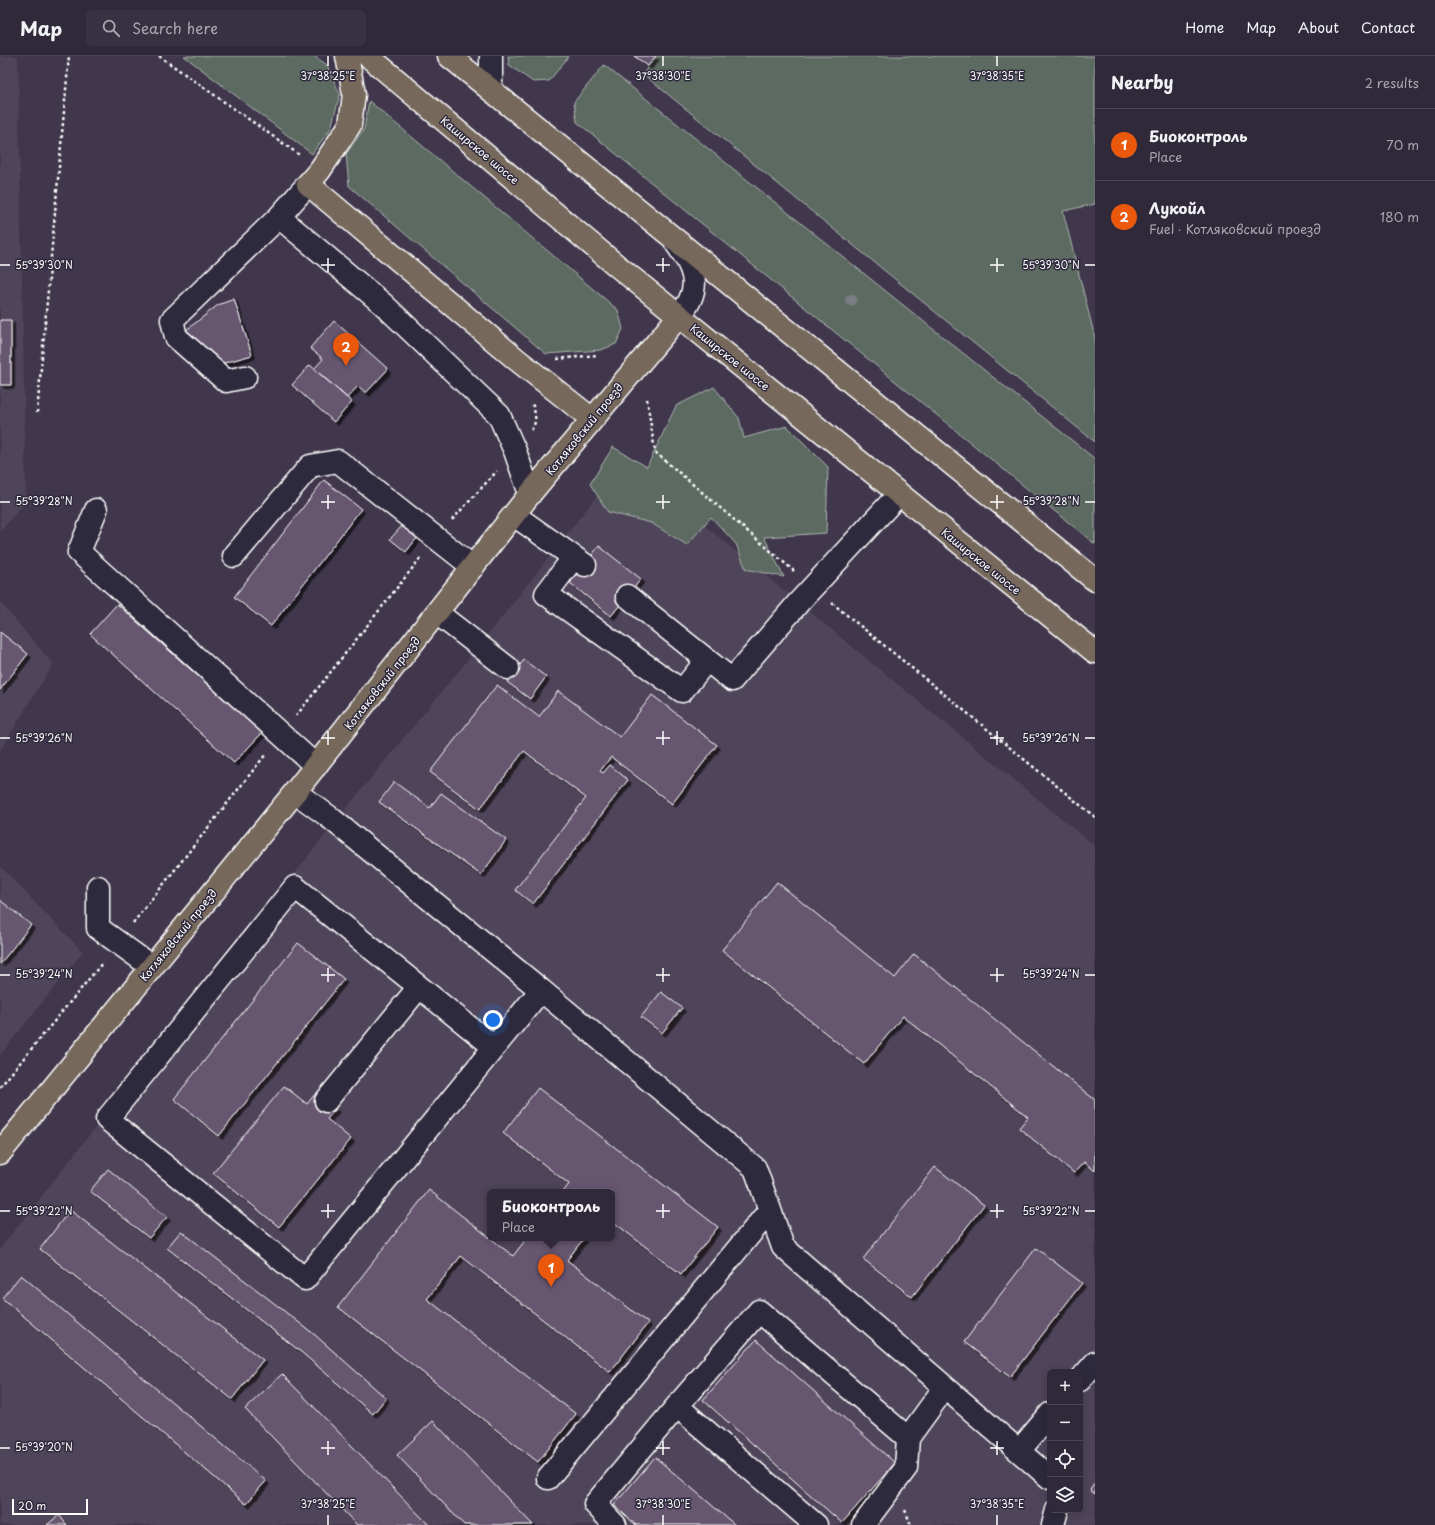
<!DOCTYPE html>
<meta charset="utf-8">
<style>
body{margin:0;font-family:"Playpen Sans",sans-serif;background:#383141;color:#f1f3f6}
.controls{position:absolute;right:12px;bottom:12px;display:grid;overflow:hidden;border-radius:6px;box-shadow:0 2px 10px #0003}
.controls button{width:36px;height:36px;display:grid;place-items:center;padding:0;border:0;border-bottom:1px solid #4b4553;background:#302939;color:#f1f3f6;font:20px sans-serif}
.scale{position:absolute;left:12px;bottom:10px;width:76px;box-sizing:border-box;padding-left:4px;border:2px solid #fff;border-top:0;font-size:11px;line-height:14px;white-space:nowrap;color:#fff;-webkit-text-stroke:3px #2f2a3d;paint-order:stroke}
.you{position:absolute;left:493px;top:964px;width:14px;height:14px;margin:-10px;border:3px solid #fff;border-radius:50%;background:#1a73e8;box-shadow:0 0 0 6px #1a73e833}
.badge{display:grid;place-items:center;width:26px;height:26px;border-radius:50%;background:#ea580c;color:#fff;font-size:13px;font-weight:700}
.pin{position:absolute;translate:-50% -33px;filter:drop-shadow(0 1px 2px #0008)}
.pin::after{content:'';position:absolute;top:21px;width:14px;height:12px;background:inherit;clip-path:polygon(0 0,100% 0,50% 100%)}
.popup{position:absolute;left:487px;top:1133px;width:128px;height:52px;box-sizing:border-box;display:grid;place-content:center;border-radius:6px;background:#302939;filter:drop-shadow(0 1px 3px #0005);font-size:13px;white-space:nowrap;color:#a8a6ae}
.popup b{font-size:15px;color:#f1f3f6}
.popup::after{content:'';position:absolute;left:50%;top:100%;margin-left:-8px;border:8px solid transparent;border-top-color:#302939}
.list{margin:0;padding:0;list-style:none}
h2{display:flex;justify-content:space-between;align-items:center;height:52px;margin:0;padding:0 16px;font-size:17px}
h2 small{font-size:13px;font-weight:400;color:#a8a6ae}
.list li{display:grid;grid-template-columns:26px 1fr auto;gap:12px;align-items:center;box-sizing:border-box;height:72px;padding:0 16px;border-top:1px solid #4b4553}
.list b{display:block;font-size:15px;white-space:nowrap}
.list p{margin:0;font-size:13px;white-space:nowrap;color:#a8a6ae}
.list em{font-size:13px;font-style:normal;color:#a8a6ae}
.icon{flex:none;width:22px;height:22px;fill:none;stroke:currentColor;stroke-width:2;stroke-linecap:round;stroke-linejoin:round}
.map{position:relative;flex:none;width:1095px;height:1469px;overflow:hidden}
header{display:flex;align-items:center;gap:24px;box-sizing:border-box;height:56px;padding:0 20px;background:#302939;border-bottom:1px solid #4b4553}
header strong{font-size:19px}
nav{display:flex;gap:22px;margin-inline-start:auto;font-size:14px}
.search{width:280px;height:36px;background:#383141;display:flex;align-items:center;gap:10px;box-sizing:border-box;padding:0 14px;border-radius:6px;color:#a8a6ae;font-size:15px}
main{display:flex}
aside{flex:1;background:#302939}
.map>svg:first-child{display:block}
</style>
<header>
<strong>Map</strong>
<div class="search"><svg class="icon" aria-label="search" viewBox="0 0 24 24"><circle cx="10" cy="10" r="6"/><path d="M15 15l6 6"/></svg>Search here</div>
<nav><a>Home</a><a>Map</a><a>About</a><a>Contact</a></nav>
</header>
<main>
<div class="map">
<svg width="1095" height="1469" viewBox="0 0 1095 1469">
<defs>
<filter id="shadow"><feDropShadow dx="3.5" dy="3.5" stdDeviation="0" flood-color="#0009"/></filter>
</defs>
<rect width="100%" height="100%" fill="#40374c"/>
<filter id="ink" filterUnits="userSpaceOnUse"><feTurbulence type="fractalNoise" baseFrequency=".025" numOctaves="2"/><feDisplacementMap in="SourceGraphic" scale="8" xChannelSelector="R" yChannelSelector="G"/><feConvolveMatrix kernelMatrix="1 2 1 2 8 2 1 2 1" color-interpolation-filters="sRGB"/></filter>
<g filter="url(#ink)">
<path fill="#4f445a" fill-rule="evenodd" d="M0,0H18L26,445L0,476Z
M625,404L1095,790V1469H0V1193L335,766L479,590ZM490,1136H612V1182H490ZM1050,1316H1080V1454H1050Z
M0,546L53,608L0,695Z
M0,810L83,896L0,999Z"/>
<path fill="#5c6b62" stroke="#aeb5b0" d="M184,0H314L327,9L340,38L331,72L312,98Z
M508,0H569L549,25L533,26L509,9Z
M656,0H1095V148L1063,155L1095,282V386L643,18Z
M604,9L1095,403V488L577,66L574,46Z
M369,45L618,254L623,273L616,288L601,294L546,298L349,130L346,98L364,73Z
M714,331L739,362L744,382L787,370L828,411L826,477L764,481L784,521L746,513L736,488L711,461L687,489L651,467L608,456L590,428L613,391L647,411L676,350Z"/>
<path fill="#665670" stroke="#fff" filter="url(#shadow)" d="M634,0H656L648,10Z
M234,243L252,299L220,308L185,275L218,249Z
M0,264H11V329H0Z
M334,265L388,313L366,337L358,330L347,342L314,313L323,303L310,292Z
M310,309L352,346L334,366L292,329Z
M324,424L361,453L271,570L234,541Z
M402,470L417,482L406,496L390,483Z
M599,490L641,523L611,560L570,527Z
M117,548L262,677L234,707L90,578Z
M0,576L28,598L0,634Z
M524,604L546,621L530,643L507,626Z
M497,629L539,661L558,635L620,681L652,639L717,689L672,748L611,701L600,715L603,717L610,709L628,724L533,848L515,834L586,742L524,695L480,753L430,716Z
M394,726L430,752L441,737L506,784L481,819L379,746Z
M777,826L895,922L914,898L1095,1044V1115L1084,1106L1074,1117L1019,1072L1028,1061L903,960L864,1008L722,894Z
M0,844L31,869L0,908Z
M298,887L344,923L219,1080L174,1043Z
M661,936L682,952L662,977L641,961Z
M284,1030L307,1048L316,1037L336,1053L327,1063L351,1083L279,1171L213,1117Z
M538,1032L718,1171L681,1218L612,1165V1136H563L569,1128L503,1077Z
M935,1111L984,1149L912,1241L863,1203Z
M108,1113L167,1161L149,1182L90,1135Z
M429,1134L513,1200L527,1182H584L567,1204L648,1267L610,1316L461,1200L427,1243L576,1358L538,1406L338,1251Z
M70,1154L263,1304L232,1343L40,1193Z
M181,1175L315,1279L386,1342L373,1358L301,1296L167,1192Z
M1036,1192L1082,1227L1010,1321L964,1286Z
M21,1219L266,1425L246,1448L2,1242Z
M756,1284L895,1407L842,1467L703,1344Z
M282,1318L429,1469H357L245,1353Z
M433,1365L533,1469H464L397,1399Z
M655,1401L735,1469H636L614,1449Z
M1095,1427V1438L1090,1434Z
M59,1459L67,1469H47Z"/>
<g fill="none" stroke-linecap="round" stroke-linejoin="round">
<g stroke="#fff" stroke-width="25">
<path id="minor" d="M491,34V0
M279,161L383,248L499,359L515,395L530,438
M676,187C695,213 703,233 679,260
M245,321L226,325L176,281L172,264L279,161L308,128
M96,454L79,496L316,710
M514,459L585,509
M234,500L310,410L338,405L473,511
M574,501L546,538L682,635L707,604
M627,540L732,624L799,546L899,438
M437,557L508,612
M295,736L328,760L541,934C462,1030 384,1127 305,1223L107,1063L295,831L494,991
M98,831V872L152,911
M541,934L755,1112L783,1191L1050,1422
M326,1045L419,931
M1080,1324L1095,1307
M1019,1395L1050,1358
M548,1422L770,1154
M615,1469L595,1448L677,1350
M816,1469L677,1350L759,1255L908,1382
M863,1469L906,1412L908,1382L945,1331
M1053,1469L1057,1454"/>
</g>
<g stroke="#fff" stroke-width="25">
<path id="major" d="M347,0L354,38L350,69L320,114L308,128L516,303L592,363
M368,0L616,209L1095,596
M449,0L1095,524
M0,1097L295,736L530,438L679,260"/>
</g>
<path stroke="#fff" stroke-width="2.5" stroke-dasharray="3 3" stroke-linecap="butt" d="M159,0L301,100
M557,303L597,299
M647,343L655,396L794,515
M37,357L69,0
M531,374C538,366 535,356 532,347
M452,464L497,415
M832,547L1095,761
M296,660L422,500
M133,867L266,698
M0,1031L103,906
M905,1454L911,1469"/>
<use href="#minor" stroke="#2f2a3d" stroke-width="22"/>
<use href="#major" stroke="#76695c" stroke-width="22"/>
</g>
<circle fill="#7c7c83" cx="851" cy="244" r="6"/>
</g>
<path fill="none" stroke="#fff" stroke-width="1.5" d="M328,0V10M663,0V10M997,0V10M328,202V216M663,202V216M997,202V216M0,209H10M321,209H335M656,209H670M990,209H1004M1085,209H1095M328,439V453M663,439V453M997,439V453M0,446H10M321,446H335M656,446H670M990,446H1004M1085,446H1095M328,675V689M663,675V689M997,675V689M0,682H10M321,682H335M656,682H670M990,682H1004M1085,682H1095M328,912V926M663,912V926M997,912V926M0,919H10M321,919H335M656,919H670M990,919H1004M1085,919H1095M328,1148V1162M663,1148V1162M997,1148V1162M0,1155H10M321,1155H335M656,1155H670M990,1155H1004M1085,1155H1095M328,1385V1399M663,1385V1399M997,1385V1399M0,1392H10M321,1392H335M656,1392H670M990,1392H1004M328,1459V1469M663,1459V1469M997,1459V1469"/>
<g text-anchor="middle" dominant-baseline="central" stroke-width="3" stroke-linejoin="round" paint-order="stroke">
<g font-size="11" fill="#fff" stroke="#2f2a3d">
<text transform="translate(480 94) rotate(40)">Каширское шоссе</text>
<text transform="translate(730 301) rotate(39)">Каширское шоссе</text>
<text transform="translate(584 373) rotate(-51)">Котляковский проезд</text>
<text transform="translate(981 505) rotate(39)">Каширское шоссе</text>
<text transform="translate(382 627) rotate(-52)">Котляковский проезд</text>
<text transform="translate(178 879) rotate(-51)">Котляковский проезд</text>
</g>
</g>
<g font-size="10" text-anchor="middle" fill="#fff" stroke="#2f2a3d" stroke-width="3" stroke-linejoin="round" paint-order="stroke">
<text x="328" y="24">37°38'25"E</text>
<text x="663" y="24">37°38'30"E</text>
<text x="997" y="24">37°38'35"E</text>
<text x="44" y="213">55°39'30"N</text>
<text x="1051" y="213">55°39'30"N</text>
<text x="44" y="449">55°39'28"N</text>
<text x="1051" y="449">55°39'28"N</text>
<text x="44" y="686">55°39'26"N</text>
<text x="1051" y="686">55°39'26"N</text>
<text x="44" y="922">55°39'24"N</text>
<text x="1051" y="922">55°39'24"N</text>
<text x="44" y="1159">55°39'22"N</text>
<text x="1051" y="1159">55°39'22"N</text>
<text x="44" y="1395">55°39'20"N</text>
<text x="328" y="1452">37°38'25"E</text>
<text x="663" y="1452">37°38'30"E</text>
<text x="997" y="1452">37°38'35"E</text>
</g>
</svg>
<div class="controls">
<button>+</button>
<button>−</button>
<button><svg class="icon" aria-label="locate" viewBox="0 0 24 24"><circle cx="12" cy="12" r="6"/><path d="M12 2v4M12 18v4M2 12h4M18 12h4"/></svg></button>
<button><svg class="icon" aria-label="layers" viewBox="0 0 24 24"><path d="M12 4l9 5-9 5-9-5zM3 14l9 5 9-5"/></svg></button>
</div>
<div class="scale">20 m</div>
<div class="you"></div>
<div class="pin badge" style="left:551px;top:1231px">1</div>
<div class="popup"><b>Биоконтроль</b>Place</div>
<div class="pin badge" style="left:346px;top:310px">2</div>
</div>
<aside>
<h2>Nearby<small>2 results</small></h2>
<ul class="list">
<li><span class="badge">1</span><div><b>Биоконтроль</b><p>Place</p></div><em>70 m</em></li>
<li><span class="badge">2</span><div><b>Лукойл</b><p>Fuel · Котляковский проезд</p></div><em>180 m</em></li>
</ul>
</aside>
</main>
